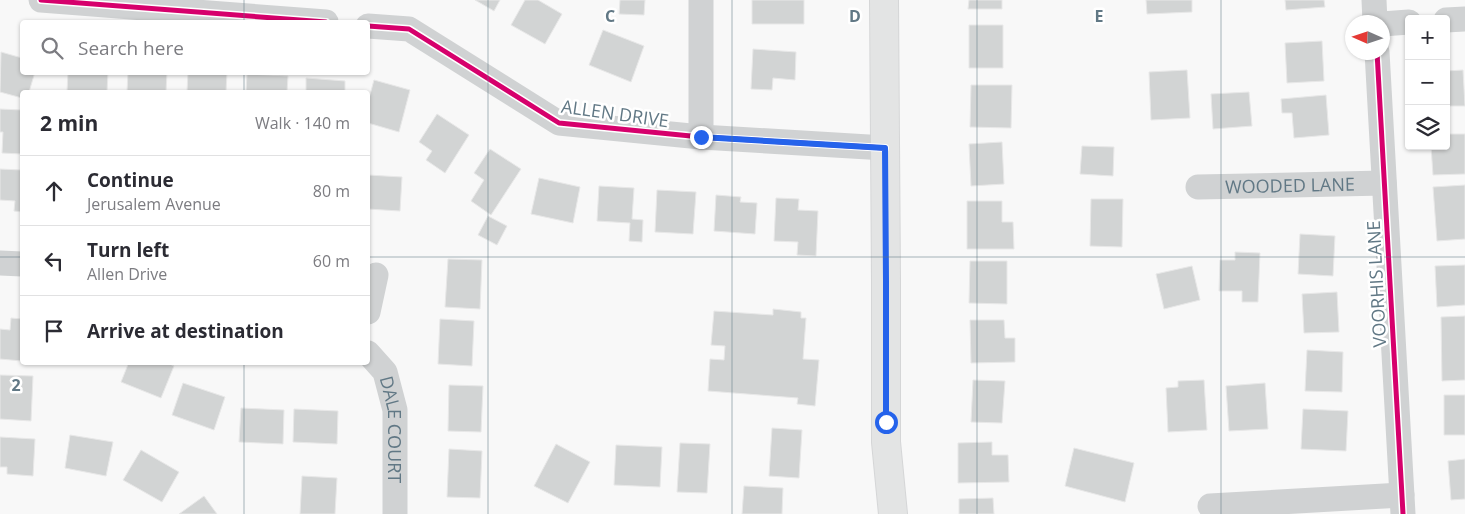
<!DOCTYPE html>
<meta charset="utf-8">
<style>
body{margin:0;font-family:"Open Sans",sans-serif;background:#f2f2f3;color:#2b2b33}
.controls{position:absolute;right:15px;top:15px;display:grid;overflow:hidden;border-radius:5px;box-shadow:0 1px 4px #0004}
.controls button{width:45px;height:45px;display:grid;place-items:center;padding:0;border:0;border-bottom:1px solid #e1e1e2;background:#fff;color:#2b2b33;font:25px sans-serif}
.compass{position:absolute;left:1345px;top:15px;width:45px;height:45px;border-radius:50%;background:#fff;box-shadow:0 1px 4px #0004;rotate:273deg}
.stop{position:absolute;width:15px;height:15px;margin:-11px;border:4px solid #2563eb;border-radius:50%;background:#fff}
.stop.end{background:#2563eb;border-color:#fff;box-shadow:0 1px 5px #0008}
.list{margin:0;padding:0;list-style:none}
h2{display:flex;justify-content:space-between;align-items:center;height:65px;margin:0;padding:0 20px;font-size:21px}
h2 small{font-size:16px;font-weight:400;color:#7c7c81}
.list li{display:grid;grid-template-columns:32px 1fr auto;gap:15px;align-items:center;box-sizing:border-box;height:70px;padding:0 20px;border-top:1px solid #e1e1e2}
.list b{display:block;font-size:19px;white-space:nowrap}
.list p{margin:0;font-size:16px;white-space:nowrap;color:#7c7c81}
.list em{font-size:16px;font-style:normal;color:#7c7c81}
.icon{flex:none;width:28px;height:28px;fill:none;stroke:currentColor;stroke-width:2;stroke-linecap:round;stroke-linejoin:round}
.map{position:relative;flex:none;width:1465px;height:514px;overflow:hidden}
.search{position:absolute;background:#fff;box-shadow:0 1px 4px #0004;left:20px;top:20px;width:350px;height:55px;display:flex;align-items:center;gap:12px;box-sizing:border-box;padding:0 18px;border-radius:5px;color:#7c7c81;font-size:19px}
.panel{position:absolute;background:#fff;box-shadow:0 1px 4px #0004;left:20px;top:90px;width:350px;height:275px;border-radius:5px}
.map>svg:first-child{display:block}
</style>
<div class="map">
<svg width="1465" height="514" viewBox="0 0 1465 514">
<rect width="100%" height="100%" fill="#f8f8f8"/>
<path fill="#d2d4d4" stroke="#e8e8e8" d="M475,0H500L494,11Z
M525,0H538L562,14L545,44L511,25Z
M620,0H645L644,15L619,14Z
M752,0H804V24H752Z
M969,0H1002V9H968Z
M1146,0H1192V12L1147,14Z
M1285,0H1324L1325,7L1286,10Z
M969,25H1003V68H969Z
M603,30L644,46L631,82L589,65Z
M1322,41L1324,81L1287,83L1285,43Z
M753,49L796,52L795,80L773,78L772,90L751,89Z
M1,52L22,58V72H35L29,92H22V98L0,92Z
M1187,70L1190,118L1151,120L1149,72Z
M1463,70L1465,106H1446V71Z
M68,72H108L107,92H67Z
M128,72H167L166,92H127Z
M188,72H227L226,92H187Z
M247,74L288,76L287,92H246Z
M306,78L345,81V92H306Z
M374,80L410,90L399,132L368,123V102Z
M971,85H1012L1011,128L970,127Z
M1249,92L1252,126L1213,129L1211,94Z
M1326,95L1329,135L1294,138L1292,113H1282L1281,99Z
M0,109L22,110V154L2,153L3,132H0Z
M437,114L469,135L445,173L426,160L432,151L419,142Z
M1446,134H1465V174L1433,175L1431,146H1446Z
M1002,142L1004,184L971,186L969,144Z
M1082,146L1114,147L1113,176L1080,174Z
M490,149L521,169L491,215L471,201L484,180L474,173Z
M0,169L22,170V212L14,211L15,201L0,200Z
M368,175L402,177L400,211L368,209Z
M539,178L580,187L573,223L531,214Z
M1465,185V239L1437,241L1433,187Z
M599,186L634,188L632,219L643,220L642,242L629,241L630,223L597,221Z
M657,190L696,192L693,234L655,232Z
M716,195L741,197L740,202L757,203L755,234L714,231Z
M776,198L799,199L798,210L818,211L816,256L797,255L798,242L774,241Z
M1091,199H1123L1122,247L1090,246Z
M967,201H1002V222H1013L1014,249H967Z
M488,216L507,226L497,245L478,235Z
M1300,234L1335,236L1333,276L1298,274Z
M1235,252L1260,253L1258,302H1242V291H1219L1220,260H1235Z
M448,259L482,260L480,309L445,307Z
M970,261H1007V304L969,303Z
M1465,265V305L1437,307L1435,266Z
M1192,266L1200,300L1164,309L1156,274Z
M1337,292L1339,332L1304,333L1302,294Z
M773,309L801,312V318H806L803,359L819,360L815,406L797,404L798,398L708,391L710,359L724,360L725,346L711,345L714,311L773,315Z
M1465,316V380L1442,381L1441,317Z
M11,318L22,319V361L0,359V329L10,330Z
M440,319L474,321L472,366L438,364Z
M970,320H1004L1005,338H1015V362L971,363Z
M1307,350L1343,352L1342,392L1305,391Z
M129,362H165L174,366L161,398L121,382Z
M0,375L33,376L31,421L0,419Z
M973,380L1005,381L1002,423L971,422Z
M1204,380L1207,430L1168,432L1166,388L1178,387V381Z
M183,383L225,397L214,430L172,415Z
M1265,383L1268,429L1229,431L1226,386Z
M449,385L483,386L481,432L448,431Z
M1444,395H1465V435H1444Z
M241,408L284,410L283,444L239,442Z
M294,409L338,411L337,444L293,442Z
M1303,409L1348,411L1346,451L1301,449Z
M772,428L802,430L799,478L769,476Z
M70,435L113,442L106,476L65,468Z
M0,437L35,439L33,476L7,474V467H0Z
M992,442V455H1008L1009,482L958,483V443Z
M680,443L710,444L707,493L677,492Z
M556,444L590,462L568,503L534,486Z
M616,445L662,447L660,487L614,485Z
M1074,448L1134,463L1125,502L1065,486Z
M449,449L482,451L480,498L447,497Z
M141,450L179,472L162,502L123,480Z
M1465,459V499L1451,500L1448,461Z
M302,476L337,478L335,514H300Z
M744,486L783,488L782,514H742Z
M204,496L217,514H179Z
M993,498L994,514H959V499Z"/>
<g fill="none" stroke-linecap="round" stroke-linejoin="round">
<g stroke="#d5d6d7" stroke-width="30">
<path id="primary" d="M884,0L886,281V442L893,514"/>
</g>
<g stroke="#d0d2d3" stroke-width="25">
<path d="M41,0L326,22"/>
<path d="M701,0V137"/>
<path d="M1374,0L1375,22"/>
<path d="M1446,20L1465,19"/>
<path d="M1382,24L1409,22"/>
<path d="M368,26L409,29L559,123L701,137L885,148"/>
<path d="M1377,52L1403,514"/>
<path id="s1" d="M1198,187L1384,183"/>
<path d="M0,263L22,264"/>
<path d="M368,312L376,275"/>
<path id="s2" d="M368,353L385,372L395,410V514"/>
<path d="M1210,506L1402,495"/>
</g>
<use href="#primary" stroke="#e3e4e4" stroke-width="28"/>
<g stroke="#fff" stroke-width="8">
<path id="cycleway" d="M41,0L326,22
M368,26L409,29L559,123L701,137L885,148
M1377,52L1403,514"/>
</g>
<use href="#cycleway" stroke="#d6006c" stroke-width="5"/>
</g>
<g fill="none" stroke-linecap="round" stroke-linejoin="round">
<path stroke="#2563eb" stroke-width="6" d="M701,137L885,148L886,281V422"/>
</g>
<path fill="none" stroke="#617885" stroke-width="1" stroke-opacity="0.55" d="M244,0V22M488,0V514M732,0V514M977,0V514M1221,0V514M244,72V92M0,257H22M368,257H1465M244,362V514"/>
<g text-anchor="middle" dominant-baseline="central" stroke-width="5" stroke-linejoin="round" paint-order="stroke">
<g font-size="18" fill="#617885" stroke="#fff">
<text transform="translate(615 113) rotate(8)">ALLEN DRIVE</text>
<text stroke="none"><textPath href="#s1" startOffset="92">WOODED LANE</textPath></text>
<text transform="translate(1376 284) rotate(-93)">VOORHIS LANE</text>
<text stroke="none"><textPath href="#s2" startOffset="84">DALE COURT</textPath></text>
</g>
</g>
<g font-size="16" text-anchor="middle" font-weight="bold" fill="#617885" stroke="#fff" stroke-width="5" stroke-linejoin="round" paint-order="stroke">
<text x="610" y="22">C</text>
<text x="855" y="22">D</text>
<text x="1099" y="22">E</text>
<text x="16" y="391">2</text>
</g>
</svg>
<div class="controls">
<button>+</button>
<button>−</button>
<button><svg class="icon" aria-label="layers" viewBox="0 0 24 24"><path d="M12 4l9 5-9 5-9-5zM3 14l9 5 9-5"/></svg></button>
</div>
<svg class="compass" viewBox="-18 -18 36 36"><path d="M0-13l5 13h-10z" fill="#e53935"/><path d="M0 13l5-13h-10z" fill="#7c7c81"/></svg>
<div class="stop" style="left:886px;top:422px"></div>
<div class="stop end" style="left:701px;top:137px"></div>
<div class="search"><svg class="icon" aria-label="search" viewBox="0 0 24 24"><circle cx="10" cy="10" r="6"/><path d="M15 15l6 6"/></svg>Search here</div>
<section class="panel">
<h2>2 min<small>Walk · 140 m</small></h2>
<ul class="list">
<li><svg class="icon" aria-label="ahead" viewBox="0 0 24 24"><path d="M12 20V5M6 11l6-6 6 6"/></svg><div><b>Continue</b><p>Jerusalem Avenue</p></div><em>80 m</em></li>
<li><svg class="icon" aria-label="left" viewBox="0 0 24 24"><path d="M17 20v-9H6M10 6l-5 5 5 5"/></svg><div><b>Turn left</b><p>Allen Drive</p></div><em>60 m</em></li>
<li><svg class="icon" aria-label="arrive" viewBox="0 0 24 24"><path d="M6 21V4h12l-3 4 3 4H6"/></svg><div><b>Arrive at destination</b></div></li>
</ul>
</section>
</div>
